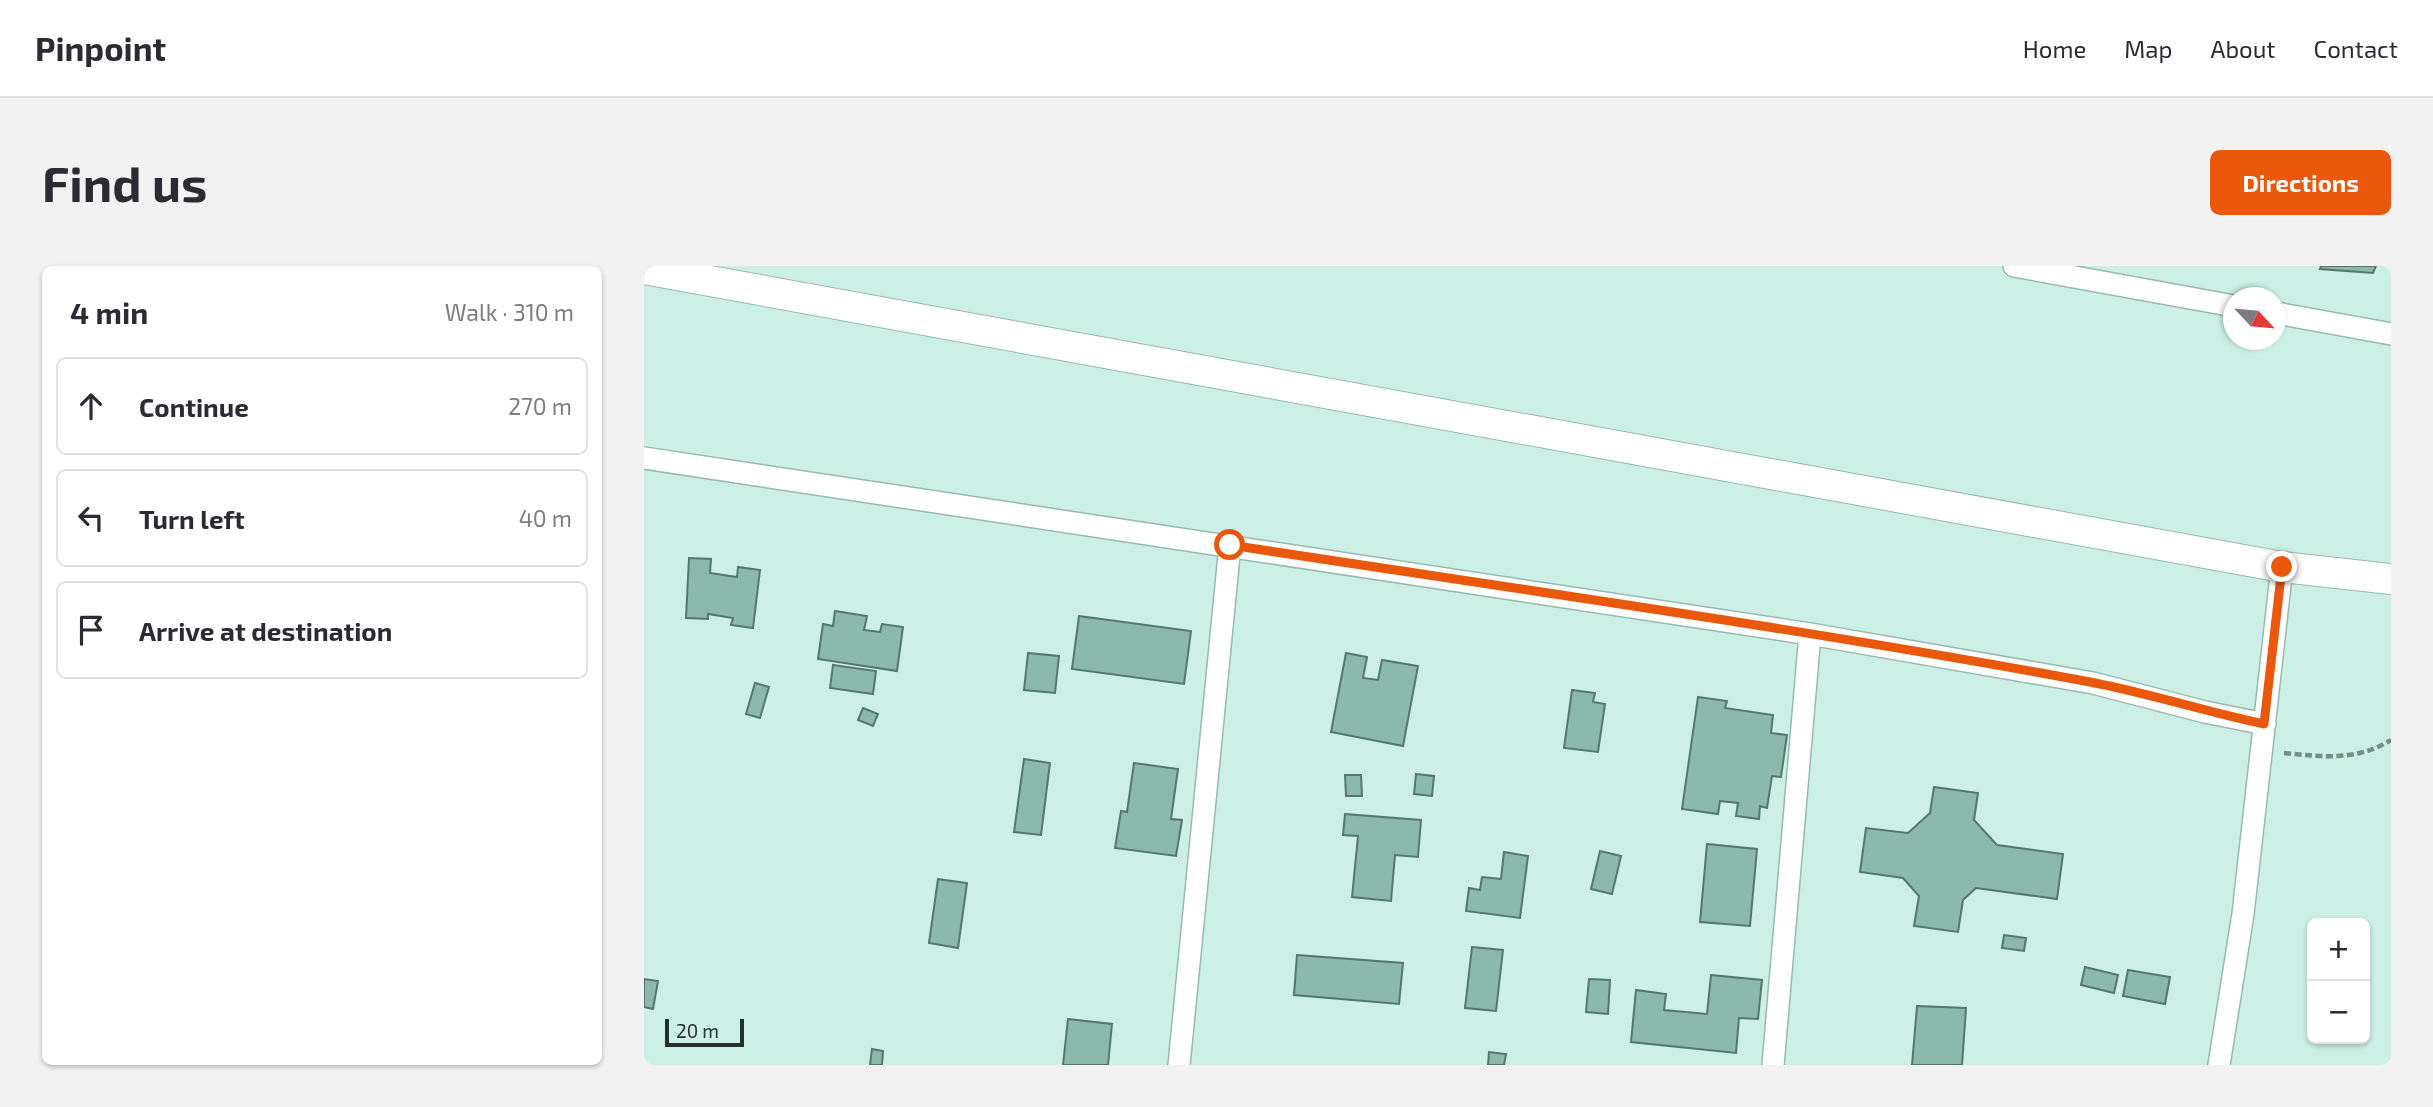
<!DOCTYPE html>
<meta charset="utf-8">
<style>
body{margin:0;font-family:"Exo 2",sans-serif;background:#f2f2f3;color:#2b2b33}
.controls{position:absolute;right:21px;bottom:21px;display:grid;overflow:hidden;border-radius:10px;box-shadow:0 2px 5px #0004}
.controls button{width:63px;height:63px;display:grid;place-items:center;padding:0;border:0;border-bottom:2px solid #e1e1e2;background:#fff;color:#2b2b33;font:35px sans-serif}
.compass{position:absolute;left:1579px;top:21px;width:63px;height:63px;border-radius:50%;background:#fff;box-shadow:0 2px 5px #0004;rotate:116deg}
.scale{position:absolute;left:21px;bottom:18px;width:79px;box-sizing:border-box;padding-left:7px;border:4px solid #23312d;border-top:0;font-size:19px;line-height:24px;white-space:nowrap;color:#23312d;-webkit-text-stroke:5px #ccf0e5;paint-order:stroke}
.stop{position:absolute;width:21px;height:21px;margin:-16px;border:5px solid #ea580c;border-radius:50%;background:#fff}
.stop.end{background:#ea580c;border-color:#fff;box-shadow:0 2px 7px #0008}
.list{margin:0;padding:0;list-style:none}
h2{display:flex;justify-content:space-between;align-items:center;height:91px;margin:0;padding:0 28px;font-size:30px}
h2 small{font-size:23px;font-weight:400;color:#7c7c81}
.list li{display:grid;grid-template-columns:46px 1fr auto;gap:21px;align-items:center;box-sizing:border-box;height:98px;margin:0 14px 14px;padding:0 14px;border:2px solid #e1e1e2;border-radius:10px}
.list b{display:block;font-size:26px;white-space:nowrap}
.list em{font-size:23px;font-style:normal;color:#7c7c81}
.icon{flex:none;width:38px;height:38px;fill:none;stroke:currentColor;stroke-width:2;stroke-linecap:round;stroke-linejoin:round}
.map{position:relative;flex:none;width:1747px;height:799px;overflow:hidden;border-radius:10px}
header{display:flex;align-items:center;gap:42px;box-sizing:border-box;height:98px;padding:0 35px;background:#fff;border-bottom:2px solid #e1e1e2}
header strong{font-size:33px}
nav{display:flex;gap:38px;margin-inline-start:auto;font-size:24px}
.intro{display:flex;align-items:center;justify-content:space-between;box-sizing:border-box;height:168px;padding:0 42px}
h1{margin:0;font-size:49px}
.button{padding:18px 32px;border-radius:10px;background:#ea580c;color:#fff;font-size:24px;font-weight:700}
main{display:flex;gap:42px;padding:0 42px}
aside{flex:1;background:#fff;border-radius:10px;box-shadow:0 2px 5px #0004}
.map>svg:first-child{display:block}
</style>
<header>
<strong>Pinpoint</strong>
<nav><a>Home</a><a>Map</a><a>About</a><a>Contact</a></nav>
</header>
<div class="intro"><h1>Find us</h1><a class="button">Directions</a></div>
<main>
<aside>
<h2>4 min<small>Walk · 310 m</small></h2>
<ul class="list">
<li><svg class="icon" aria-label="ahead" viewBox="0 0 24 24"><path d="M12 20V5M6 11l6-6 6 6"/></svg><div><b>Continue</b></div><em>270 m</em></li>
<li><svg class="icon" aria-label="left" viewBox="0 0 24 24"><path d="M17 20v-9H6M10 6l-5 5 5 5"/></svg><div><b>Turn left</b></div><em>40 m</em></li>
<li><svg class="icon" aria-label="arrive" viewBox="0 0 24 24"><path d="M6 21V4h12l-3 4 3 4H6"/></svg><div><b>Arrive at destination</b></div></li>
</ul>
</aside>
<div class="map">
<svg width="1747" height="799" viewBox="0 0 1747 799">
<rect width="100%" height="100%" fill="#ccf0e5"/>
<path fill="#8bb9ab" stroke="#56776d" stroke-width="2" d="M1677,0H1732L1729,7L1676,3Z
M45,292L67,293L66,307L93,311L94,301L116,304L109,362L87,359L89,352L64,348V353L42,352Z
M191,345L223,350L220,364L236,366L238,358L259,361L253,405L174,393L179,358L189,360Z
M435,350L547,365L540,418L428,403Z
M384,387L415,390L411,427L380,424Z
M702,387L723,391L719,412L734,414L738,394L774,400L759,480L687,466Z
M189,399L232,405L229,428L186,422Z
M111,417L125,421L116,452L102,448Z
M928,424L951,427L949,436L961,438L954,486L920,482Z
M1054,431L1083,435L1081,442L1129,449L1127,467L1143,469L1137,511L1128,510L1123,542L1116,540L1115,553L1092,550L1094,537L1076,535L1074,548L1038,543Z
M219,442L234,448L229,460L214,454Z
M380,493L406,497L397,569L370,566Z
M490,497L534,503L527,553L538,554L532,590L471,582L477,545L483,546Z
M772,508L790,510L788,530L770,528Z
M701,509H717L718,530H702Z
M1290,521L1334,527L1330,554L1353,579L1419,588L1413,633L1332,622L1319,634L1314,666L1270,660L1275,630L1259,612L1216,606L1222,562L1264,567L1286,547Z
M701,548L777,554L774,591L751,589L747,635L708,631L714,570L699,569Z
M1063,578L1113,583L1106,660L1056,656Z
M956,585L977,590L968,628L947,623Z
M860,586L884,590L876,652L822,645L825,622L836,624L838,611L857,613Z
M294,613L323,617L314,682L285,677Z
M1360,669L1382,672L1380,685L1358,682Z
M828,681L859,684L852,745L821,742Z
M653,689L759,697L755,738L650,729Z
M1441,701L1474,709L1470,727L1437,719Z
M1484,704L1526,711L1521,738L1479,730Z
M1067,709L1118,714L1114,753L1095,752L1092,787L987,776L992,724L1022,728L1020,744L1063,748Z
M0,713L14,715L9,743L0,741Z
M945,713L966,714L964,748L942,746Z
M1273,740L1322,742L1318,799H1268Z
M424,753L468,758L464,799H419Z
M228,783L239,785L238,799H226Z
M845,786L862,788L860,799H844Z"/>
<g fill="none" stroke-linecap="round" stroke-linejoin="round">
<g stroke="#97baaf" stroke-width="24">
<path id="street" d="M1370,0L1590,40
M1632,47L1747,68
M0,192L1166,368L1449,417L1561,446L1621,458
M535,799L586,279
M1129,799L1166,368
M1575,799L1599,648L1638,301"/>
</g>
<g stroke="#97baaf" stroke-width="32">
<path id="secondary" d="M0,3L1638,301L1747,313"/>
</g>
<path stroke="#758e86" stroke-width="4.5" stroke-dasharray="7 3.5" stroke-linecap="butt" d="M1640,487C1679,491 1713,495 1747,474"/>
<use href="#street" stroke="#fff" stroke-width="21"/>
<use href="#secondary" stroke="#fff" stroke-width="30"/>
</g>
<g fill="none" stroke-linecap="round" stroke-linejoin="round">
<path stroke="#ea580c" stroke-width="9" d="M586,279C873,323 1161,363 1446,416C1505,427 1562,446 1620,458L1638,301"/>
</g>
</svg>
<div class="controls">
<button>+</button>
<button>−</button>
</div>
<svg class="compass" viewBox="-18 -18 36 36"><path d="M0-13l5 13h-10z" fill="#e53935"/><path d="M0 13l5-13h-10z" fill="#7c7c81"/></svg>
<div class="scale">20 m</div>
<div class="stop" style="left:586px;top:279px"></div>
<div class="stop end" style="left:1638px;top:301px"></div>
</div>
</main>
